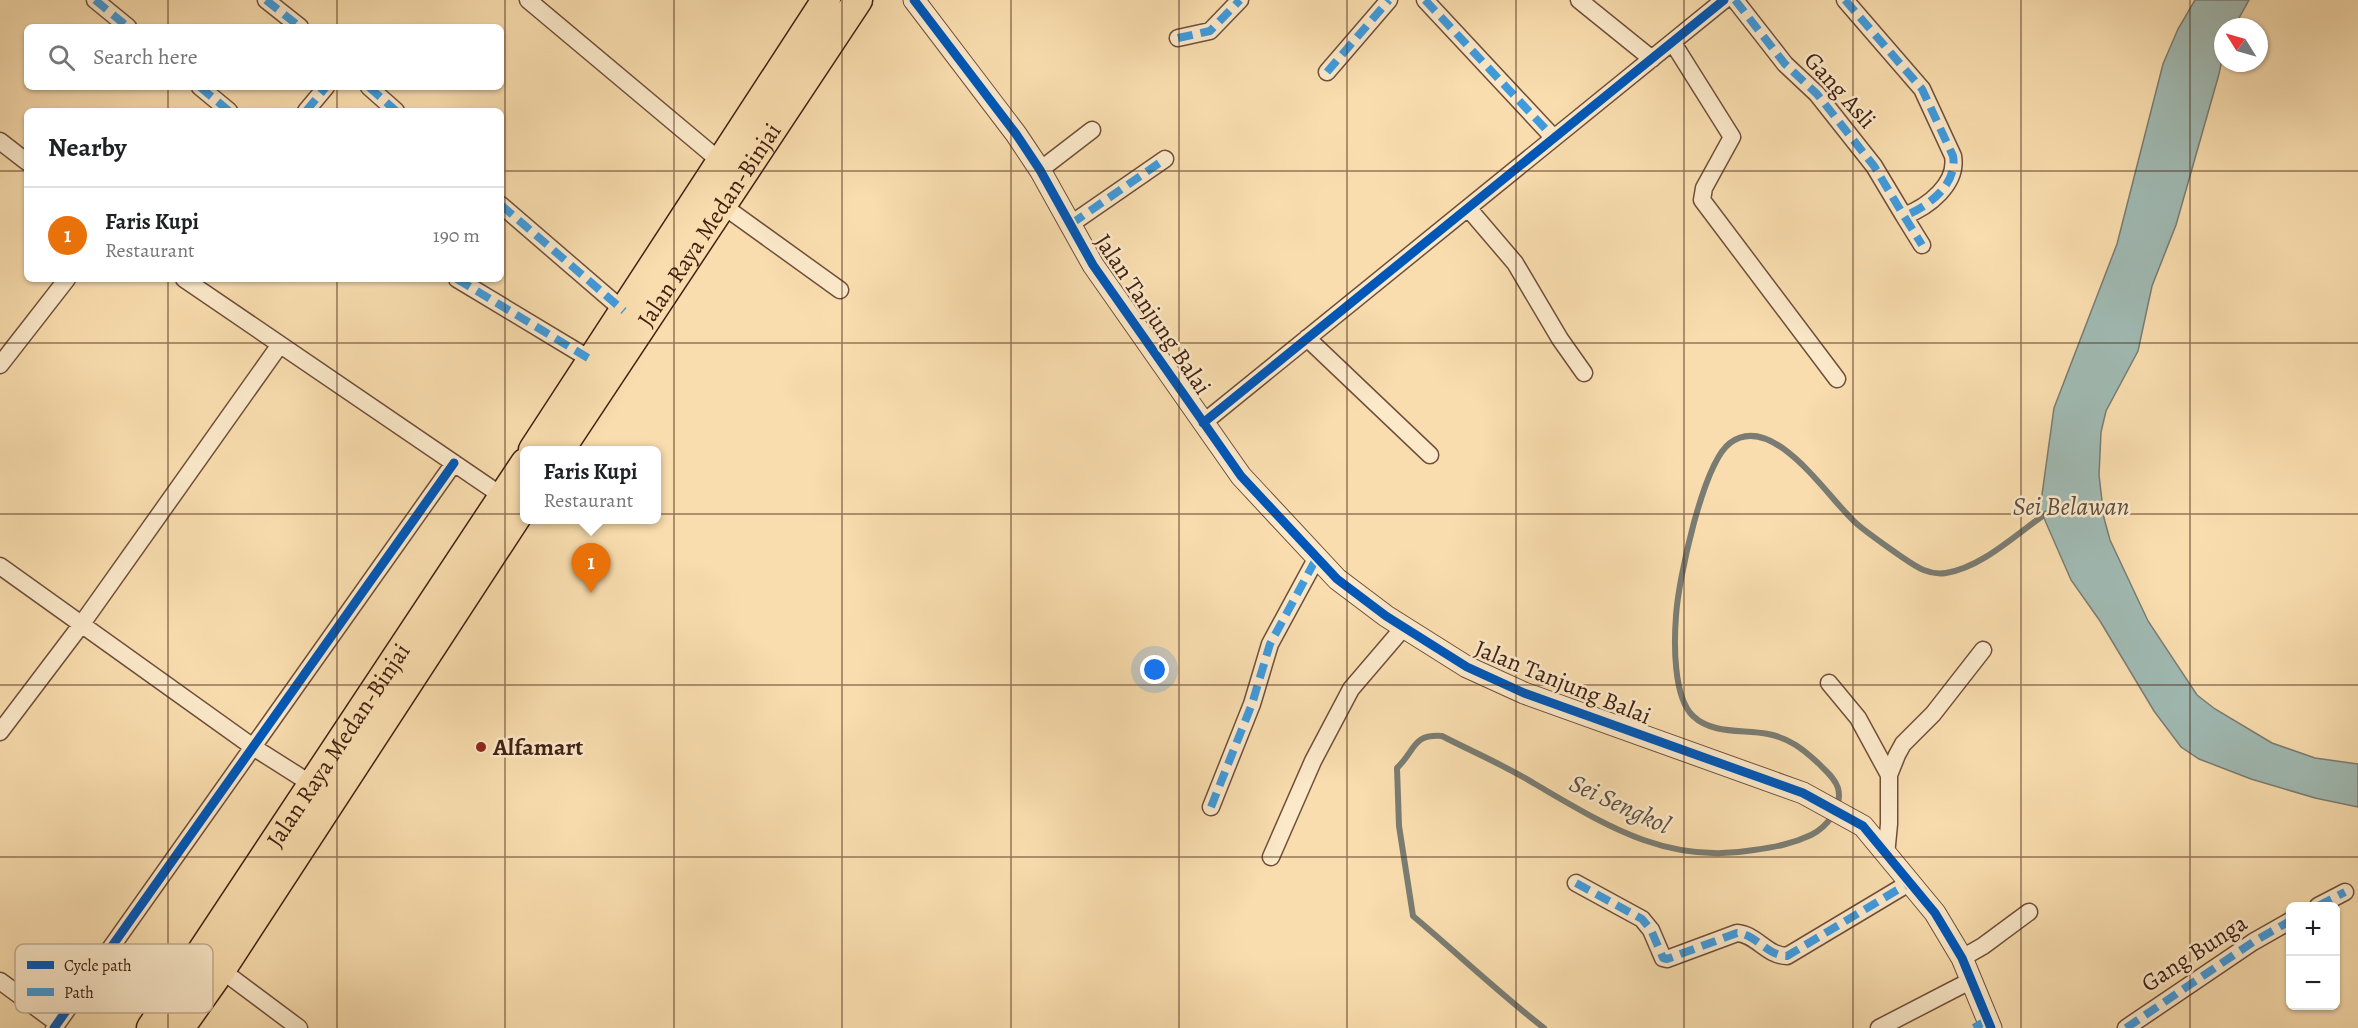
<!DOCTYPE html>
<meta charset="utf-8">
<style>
body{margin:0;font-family:Alegreya,serif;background:#f2f2f2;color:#202124}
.controls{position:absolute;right:18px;bottom:18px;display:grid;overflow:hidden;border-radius:9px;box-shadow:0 2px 4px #0004}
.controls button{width:54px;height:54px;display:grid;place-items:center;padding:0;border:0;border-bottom:2px solid #e0e0e0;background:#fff;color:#202124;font:30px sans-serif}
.compass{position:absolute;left:2214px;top:18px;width:54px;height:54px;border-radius:50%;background:#fff;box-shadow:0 2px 4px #0004;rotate:307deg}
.you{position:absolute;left:1155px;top:670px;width:21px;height:21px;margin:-15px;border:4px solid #fff;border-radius:50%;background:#1a73e8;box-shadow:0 0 0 9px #1a73e833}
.badge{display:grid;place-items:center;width:39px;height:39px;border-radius:50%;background:#8f2418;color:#fff;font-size:20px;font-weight:700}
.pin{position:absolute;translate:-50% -50px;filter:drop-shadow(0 2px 3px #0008)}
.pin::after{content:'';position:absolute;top:32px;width:21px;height:18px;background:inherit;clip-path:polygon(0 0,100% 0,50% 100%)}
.popup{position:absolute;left:520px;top:446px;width:141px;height:78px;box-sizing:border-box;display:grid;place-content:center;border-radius:9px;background:#fff;filter:drop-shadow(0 2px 4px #0005);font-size:20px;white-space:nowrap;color:#757577}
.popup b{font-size:22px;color:#202124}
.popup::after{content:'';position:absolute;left:50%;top:100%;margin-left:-12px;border:12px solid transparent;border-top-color:#fff}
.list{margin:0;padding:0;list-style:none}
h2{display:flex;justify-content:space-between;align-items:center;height:78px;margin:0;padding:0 24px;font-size:26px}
h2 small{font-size:20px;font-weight:400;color:#757577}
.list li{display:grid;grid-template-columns:39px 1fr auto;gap:18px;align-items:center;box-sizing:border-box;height:96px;padding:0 24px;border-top:2px solid #e0e0e0}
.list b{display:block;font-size:22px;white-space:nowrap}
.list p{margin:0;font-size:20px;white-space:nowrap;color:#757577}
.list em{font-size:20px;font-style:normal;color:#757577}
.icon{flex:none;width:33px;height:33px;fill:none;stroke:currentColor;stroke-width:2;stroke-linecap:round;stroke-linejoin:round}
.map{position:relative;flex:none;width:2358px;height:1028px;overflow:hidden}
.search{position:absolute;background:#fff;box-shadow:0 2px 4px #0004;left:24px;top:24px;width:480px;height:66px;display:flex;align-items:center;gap:15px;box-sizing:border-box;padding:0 21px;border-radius:9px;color:#757577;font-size:22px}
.panel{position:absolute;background:#fff;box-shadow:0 2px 4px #0004;left:24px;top:108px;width:480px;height:174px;border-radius:9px}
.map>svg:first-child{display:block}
</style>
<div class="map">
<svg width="2358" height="1028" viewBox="0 0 2358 1028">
<rect width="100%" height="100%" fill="#f9ddae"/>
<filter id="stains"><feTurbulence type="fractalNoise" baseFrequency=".00333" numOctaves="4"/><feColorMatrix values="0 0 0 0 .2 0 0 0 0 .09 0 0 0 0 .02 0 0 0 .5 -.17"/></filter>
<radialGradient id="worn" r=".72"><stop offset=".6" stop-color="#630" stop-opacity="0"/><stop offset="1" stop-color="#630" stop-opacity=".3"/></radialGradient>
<path fill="#a0bab3" stroke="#7a7c73" stroke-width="1.5" d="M2195,0H2249L2234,27H2223V55L2219,74L2176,225L2152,286L2138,351L2106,411L2101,432L2099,475L2104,518L2110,540L2148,621L2197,695L2215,709L2272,743L2315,758L2358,764V807L2315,798L2251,779L2199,759L2181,747L2154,711L2100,621L2071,580L2040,509L2054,408L2117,244L2163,64L2178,29Z"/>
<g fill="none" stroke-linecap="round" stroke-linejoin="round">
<path stroke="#7a7c73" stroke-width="6" d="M1544,1028C1499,993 1457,953 1413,916L1399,826L1397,768C1416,750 1412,734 1442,736C1473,752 1506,766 1535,784C1607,826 1668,865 1754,850C1775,847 1792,844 1811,835C1827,827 1843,807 1838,788C1835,778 1825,770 1818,763C1803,749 1789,738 1768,734C1744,729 1713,735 1693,716C1673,697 1674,642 1676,616C1678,581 1703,463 1730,443C1774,410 1829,500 1857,524C1870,535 1885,545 1899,555C1914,565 1927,576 1946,573C1983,567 2017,533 2047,513"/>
<g stroke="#704f3a" stroke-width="19">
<path id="minor" d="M95,0L128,27
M266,0L300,27
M528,0L720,161
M1425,0L1553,137
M1579,0L1652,59
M1735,0L1785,64L1817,94L1874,166L1904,216
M1845,0L1922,89L1953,156C1958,184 1928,207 1904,216L1922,245
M1178,38L1210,31L1240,0
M1673,43L1732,137L1704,188L1702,200L1837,379
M1327,72L1389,0
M200,87L229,111
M369,87L396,111
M306,111L326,87
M0,141L27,162
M1040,170L1092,130
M501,205L624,311
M722,205L840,290
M1468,208L1515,263L1560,339L1584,373
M1071,224L1165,159
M184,279L508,500
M457,279L593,361
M1307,338L1430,455
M0,365L67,279
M1203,423L1724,0
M0,566L253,747L313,785
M1829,683L1858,718L1889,775
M0,732L81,625L279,346
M1211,807L1252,704L1270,644L1316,559
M1886,855L1889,824V775L1897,755L1903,744L1933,714L1983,650
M1271,857L1313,761L1351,689L1404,627
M1576,883L1642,919L1651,930L1663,958L1667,959L1737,933C1756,934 1767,956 1787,956L1909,883
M2318,906L2345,892
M1962,958L1983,946L2029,912
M216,966L299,1028
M0,981L57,1023
M54,1028L454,463
M1879,1028L1970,981
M2126,1028L2253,942L2290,921"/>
</g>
<g stroke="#704f3a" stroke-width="23">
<path id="tertiary" d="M914,0L1016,134L1040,170L1093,265L1241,476L1337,579L1386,616L1467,667L1524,693L1803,793L1863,826L1935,913L1962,958L1991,1028"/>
</g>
<g stroke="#422013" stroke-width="31">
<g id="trunk">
<path d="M533,450L826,0"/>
<path id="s1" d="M560,450L858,0"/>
<path id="s2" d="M151,1028L525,463"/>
<path d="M180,1028L221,970L525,504"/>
</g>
</g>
<use href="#minor" stroke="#fbe9ca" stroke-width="16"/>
<use href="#tertiary" stroke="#fbe9ca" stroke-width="21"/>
<use href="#trunk" stroke="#f9ddae" stroke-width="28"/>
<path stroke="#3f9bde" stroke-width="8" stroke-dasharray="15 8" stroke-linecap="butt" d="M95,0L128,27
M266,0L300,27
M1425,0L1553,137
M1735,0L1785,64L1817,94L1874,166L1904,216
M1845,0L1922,89L1953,156C1958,184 1928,207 1904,216L1922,245
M1178,38L1210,31L1240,0
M1327,72L1389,0
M200,87L229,111
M369,87L396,111
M306,111L326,87
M501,205L624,311
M1071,224L1165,159
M457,279L593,361
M1211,807L1252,704L1270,644L1316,559
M1576,883L1642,919L1651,930L1663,958L1667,959L1737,933C1756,934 1767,956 1787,956L1909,883
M2318,906L2345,892
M1974,1028L1987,1020
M2126,1028L2253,942L2290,921"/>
<g stroke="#fbe9ca" stroke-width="13">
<path id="cycleway" d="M914,0L1016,134L1040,170L1093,265L1241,476L1337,579L1386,616L1467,667L1524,693L1803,793L1863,826L1935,913L1962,958L1991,1028
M1203,423L1724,0
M54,1028L454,463"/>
</g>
<use href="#cycleway" stroke="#0057b8" stroke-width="9"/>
</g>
<path fill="none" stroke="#422013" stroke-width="1.5" stroke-opacity="0.55" d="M168,0V27M337,0V27M505,0V1028M674,0V1028M842,0V1028M1011,0V1028M1179,0V1028M1347,0V1028M1516,0V1028M1684,0V1028M1853,0V1028M2021,0V1028M2190,0V1028M168,87V111M337,87V111M0,171H27M501,171H2358M168,279V1028M337,279V1028M0,343H2358M0,514H2358M0,685H2358M0,857H2358"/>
<circle fill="#8f2418" stroke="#fbe9ca" stroke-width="2" cx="481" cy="747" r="6"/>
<g text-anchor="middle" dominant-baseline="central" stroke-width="5" stroke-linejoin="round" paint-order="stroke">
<g font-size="24" fill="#422013" stroke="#fbe9ca">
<text transform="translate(1840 90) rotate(48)">Gang Asli</text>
<text stroke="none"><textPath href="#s1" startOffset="270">Jalan Raya Medan-Binjai</textPath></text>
<text transform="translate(1153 314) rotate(56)">Jalan Tanjung Balai</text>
<text transform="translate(1563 682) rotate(22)">Jalan Tanjung Balai</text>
<text stroke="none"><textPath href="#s2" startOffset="339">Jalan Raya Medan-Binjai</textPath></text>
<text transform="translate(2194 953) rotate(-33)">Gang Bunga</text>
</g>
<g font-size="24" font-weight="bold" fill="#422013" stroke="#fbe9ca" text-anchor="start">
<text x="493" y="747">Alfamart</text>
</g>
<g font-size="26" font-style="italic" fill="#5e4e43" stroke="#fbe9ca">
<text x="2071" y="506">Sei Belawan</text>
<text transform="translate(1620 804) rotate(25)">Sei Sengkol</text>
</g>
</g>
<rect x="15" y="944" width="198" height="69" rx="9" fill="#fbe9ca" stroke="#c4ad93" stroke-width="1.5"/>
<rect x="27" y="961" width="27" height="8" fill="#0057b8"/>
<rect x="27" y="988" width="27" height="8" fill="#3f9bde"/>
<g font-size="16" fill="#422013">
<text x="64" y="971">Cycle path</text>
<text x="64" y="998">Path</text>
</g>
<rect width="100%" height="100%" filter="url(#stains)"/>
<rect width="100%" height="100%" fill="url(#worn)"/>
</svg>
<div class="controls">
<button>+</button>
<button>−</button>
</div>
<svg class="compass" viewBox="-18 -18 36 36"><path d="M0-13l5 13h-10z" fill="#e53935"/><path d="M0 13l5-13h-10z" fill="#757577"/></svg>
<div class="you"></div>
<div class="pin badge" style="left:591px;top:593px;background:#e8710a">1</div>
<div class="popup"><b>Faris Kupi</b>Restaurant</div>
<div class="search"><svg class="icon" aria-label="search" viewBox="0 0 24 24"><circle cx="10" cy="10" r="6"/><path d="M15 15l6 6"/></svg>Search here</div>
<section class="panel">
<h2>Nearby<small></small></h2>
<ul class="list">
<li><span class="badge" style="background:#e8710a">1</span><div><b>Faris Kupi</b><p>Restaurant</p></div><em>190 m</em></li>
</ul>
</section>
</div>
